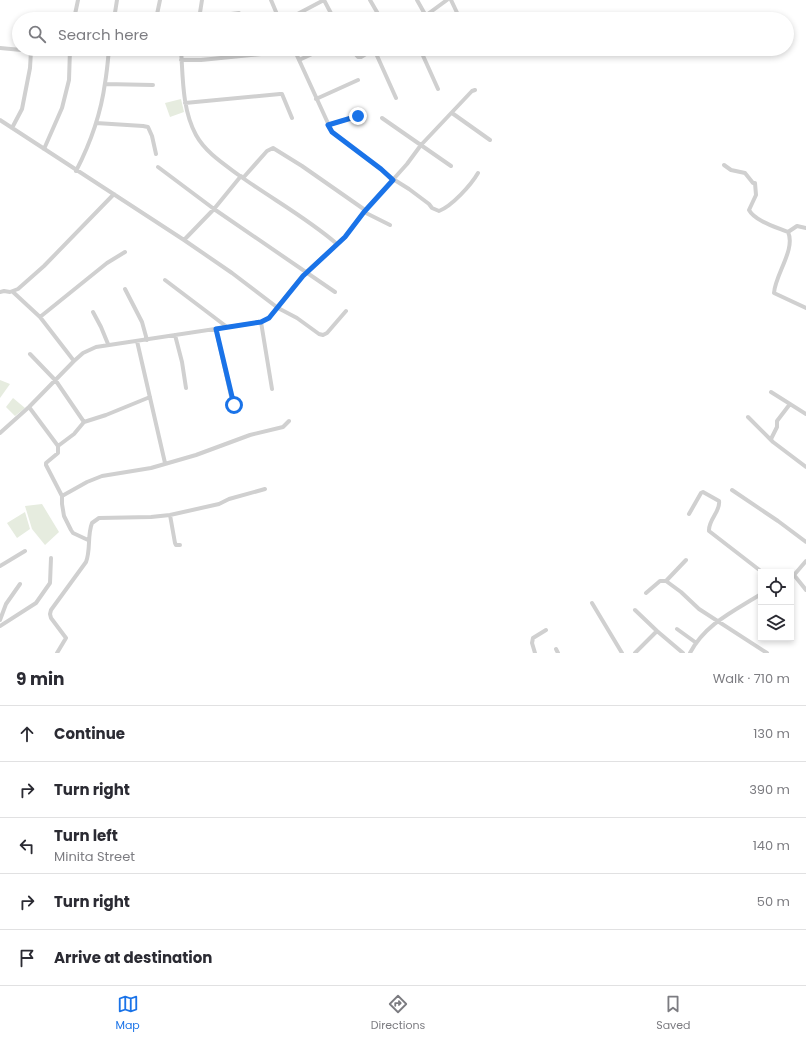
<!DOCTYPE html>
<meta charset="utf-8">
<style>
body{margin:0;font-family:Poppins,sans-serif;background:#f7f7f7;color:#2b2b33}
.controls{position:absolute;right:12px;bottom:12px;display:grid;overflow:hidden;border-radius:0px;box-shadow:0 2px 6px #0003}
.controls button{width:36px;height:36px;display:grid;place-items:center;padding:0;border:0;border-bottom:1px solid #e1e1e2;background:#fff;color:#2b2b33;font:20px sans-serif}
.stop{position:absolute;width:12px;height:12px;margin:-9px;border:3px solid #1a73e8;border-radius:50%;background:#fff}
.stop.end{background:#1a73e8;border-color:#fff;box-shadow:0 1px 4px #0008}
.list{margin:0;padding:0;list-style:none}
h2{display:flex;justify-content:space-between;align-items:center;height:52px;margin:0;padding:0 16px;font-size:17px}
h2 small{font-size:13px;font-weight:400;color:#7c7c81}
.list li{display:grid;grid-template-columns:26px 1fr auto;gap:12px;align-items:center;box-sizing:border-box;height:56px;padding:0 16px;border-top:1px solid #e1e1e2}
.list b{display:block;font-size:15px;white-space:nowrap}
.list p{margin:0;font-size:13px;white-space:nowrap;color:#7c7c81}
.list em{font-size:13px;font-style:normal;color:#7c7c81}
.icon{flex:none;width:22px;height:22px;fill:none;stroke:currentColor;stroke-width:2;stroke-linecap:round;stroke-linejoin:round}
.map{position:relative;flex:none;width:806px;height:653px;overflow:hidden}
.search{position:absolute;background:#fff;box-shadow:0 2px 6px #0003;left:12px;right:12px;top:12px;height:44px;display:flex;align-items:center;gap:10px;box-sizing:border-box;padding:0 14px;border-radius:22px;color:#7c7c81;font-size:15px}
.sheet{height:332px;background:#fff}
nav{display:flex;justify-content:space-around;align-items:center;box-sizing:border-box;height:56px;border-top:1px solid #e1e1e2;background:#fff;font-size:11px;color:#7c7c81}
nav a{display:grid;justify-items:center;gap:2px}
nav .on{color:#1a73e8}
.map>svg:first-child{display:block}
</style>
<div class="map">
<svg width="806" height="653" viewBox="0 0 806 653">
<rect width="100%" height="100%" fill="#fff"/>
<path fill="#e6ecdf" d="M181,99L184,112L170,117L165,103Z
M0,380L10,384L0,398Z
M13,398L25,408L15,416L6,407Z
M42,504L59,532L45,545L32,529L25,506Z
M25,512L30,529L17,538L7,523Z"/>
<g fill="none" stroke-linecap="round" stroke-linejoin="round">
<path stroke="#d0d0d0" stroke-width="4" d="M271,0L279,19
M324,0L334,19
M370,0L381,19
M417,0L426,16
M451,0L460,19
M199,18L239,13
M74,19L78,0
M114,19L117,0
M156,19L160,0
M199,19L202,0
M288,19L324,0
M421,19L447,0
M0,48L43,52L70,49
M181,49C183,78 182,109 196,135C206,153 224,164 240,176C272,199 307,218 337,244
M294,49L332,132L381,169L393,179L409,189L429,204L432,208L439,211C452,206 471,185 478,173
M351,49L358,57H361L374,49
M374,49L396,98
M420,49L438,89
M181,60H201L261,54
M299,60L323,49
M105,84L153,85
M316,99L358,80
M185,103L280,94H282L292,118
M452,113L490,140
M382,118L451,166
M0,120L184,240L232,273L278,308L297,318L319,334L323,335L327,333L346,311
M96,123L143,126L148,127L152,136L156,154
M328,125L358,116
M12,128L22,109L30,68L31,51
M44,149L62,108L69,80L70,49
M724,165L731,170L745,173L753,183H755L756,195L749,210C755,221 776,227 788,232C796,249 775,275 774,293L806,308
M158,167L214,209L335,292
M76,171C90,144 101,113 105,83C107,72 108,60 109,49
M243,178L267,151L273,148L302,166L365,210
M364,212L390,225
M788,232L797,226L806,228
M184,240L214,209L241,176
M165,280L227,327
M125,289L142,322L147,340
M0,292L4,291L10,292L18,289L44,266L114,194
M13,292L40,317L74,361
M93,312L101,327L108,344
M40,317L107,263L125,252
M261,322L272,389
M216,329L233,405
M175,335L182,362L186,388
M137,341L165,463
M30,354L56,381L84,422L106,415L150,397
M771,392L806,414
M29,407L58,446V453L46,463V465L62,496V504L64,516L71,530L73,533L88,540
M748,417L773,442L806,467
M0,433L29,407L74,361L83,353L96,347L261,322L269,318L303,275L345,237L364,212L407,164L421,145L472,91L475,90
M771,439L777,427V421L790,404
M58,446L74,434L84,422
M732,490L778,521L806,542
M62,496L87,482L102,476L151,468L196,455L250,435L283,427L289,421
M689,514L701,493L703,492L719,501C721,511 708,520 709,531L762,572
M170,515L175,543L176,545H180
M0,566L25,551
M794,575L806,590
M791,577L794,575L806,561
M666,581L686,560
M646,593L660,581H666L681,592L699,609L767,653
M592,603L622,653
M635,610L657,631L683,653
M0,620L6,604L20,584
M0,626L36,603L50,583L51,558
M677,629L695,642
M556,649L558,653
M57,653L66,638L51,618L50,614L51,610L86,562C91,549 87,536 92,523L99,518L151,517L170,515L219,504L229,499L265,489
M535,653L532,643L533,638L546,630
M635,653L657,631
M690,653C705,624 734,611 761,594"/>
</g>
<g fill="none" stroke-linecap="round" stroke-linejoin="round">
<path stroke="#1a73e8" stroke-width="5" d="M234,405L216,329L261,322L269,318L303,276L345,237L364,212L393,180L381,169L332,132L328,125L358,116"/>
</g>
</svg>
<div class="controls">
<button><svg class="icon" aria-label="locate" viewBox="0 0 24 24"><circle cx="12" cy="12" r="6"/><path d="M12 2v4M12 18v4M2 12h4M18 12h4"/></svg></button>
<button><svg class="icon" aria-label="layers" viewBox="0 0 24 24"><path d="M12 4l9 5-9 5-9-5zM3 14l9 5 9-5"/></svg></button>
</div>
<div class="stop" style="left:234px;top:405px"></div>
<div class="stop end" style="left:358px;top:116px"></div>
<div class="search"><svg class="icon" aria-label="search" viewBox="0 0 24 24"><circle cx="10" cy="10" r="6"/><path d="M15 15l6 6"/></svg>Search here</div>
</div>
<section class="sheet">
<h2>9 min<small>Walk · 710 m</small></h2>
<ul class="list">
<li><svg class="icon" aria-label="ahead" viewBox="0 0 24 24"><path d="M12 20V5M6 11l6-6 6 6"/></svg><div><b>Continue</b></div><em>130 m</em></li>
<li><svg class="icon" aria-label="right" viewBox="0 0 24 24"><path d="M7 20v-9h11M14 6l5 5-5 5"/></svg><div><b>Turn right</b></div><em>390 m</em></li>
<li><svg class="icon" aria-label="left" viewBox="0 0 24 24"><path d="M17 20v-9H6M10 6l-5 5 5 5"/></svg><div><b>Turn left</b><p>Minita Street</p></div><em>140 m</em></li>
<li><svg class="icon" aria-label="right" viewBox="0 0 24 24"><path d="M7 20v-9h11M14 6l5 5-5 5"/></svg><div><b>Turn right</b></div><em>50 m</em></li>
<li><svg class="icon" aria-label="arrive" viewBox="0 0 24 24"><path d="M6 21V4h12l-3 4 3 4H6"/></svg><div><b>Arrive at destination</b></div></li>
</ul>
</section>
<nav>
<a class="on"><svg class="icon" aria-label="map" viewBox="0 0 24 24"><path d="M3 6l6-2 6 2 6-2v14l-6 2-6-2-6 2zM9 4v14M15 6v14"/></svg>Map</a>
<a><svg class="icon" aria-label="directions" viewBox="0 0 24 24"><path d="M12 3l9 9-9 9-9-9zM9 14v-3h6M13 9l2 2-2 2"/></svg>Directions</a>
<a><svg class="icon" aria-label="saved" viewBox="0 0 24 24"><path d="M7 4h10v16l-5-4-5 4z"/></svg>Saved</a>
</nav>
